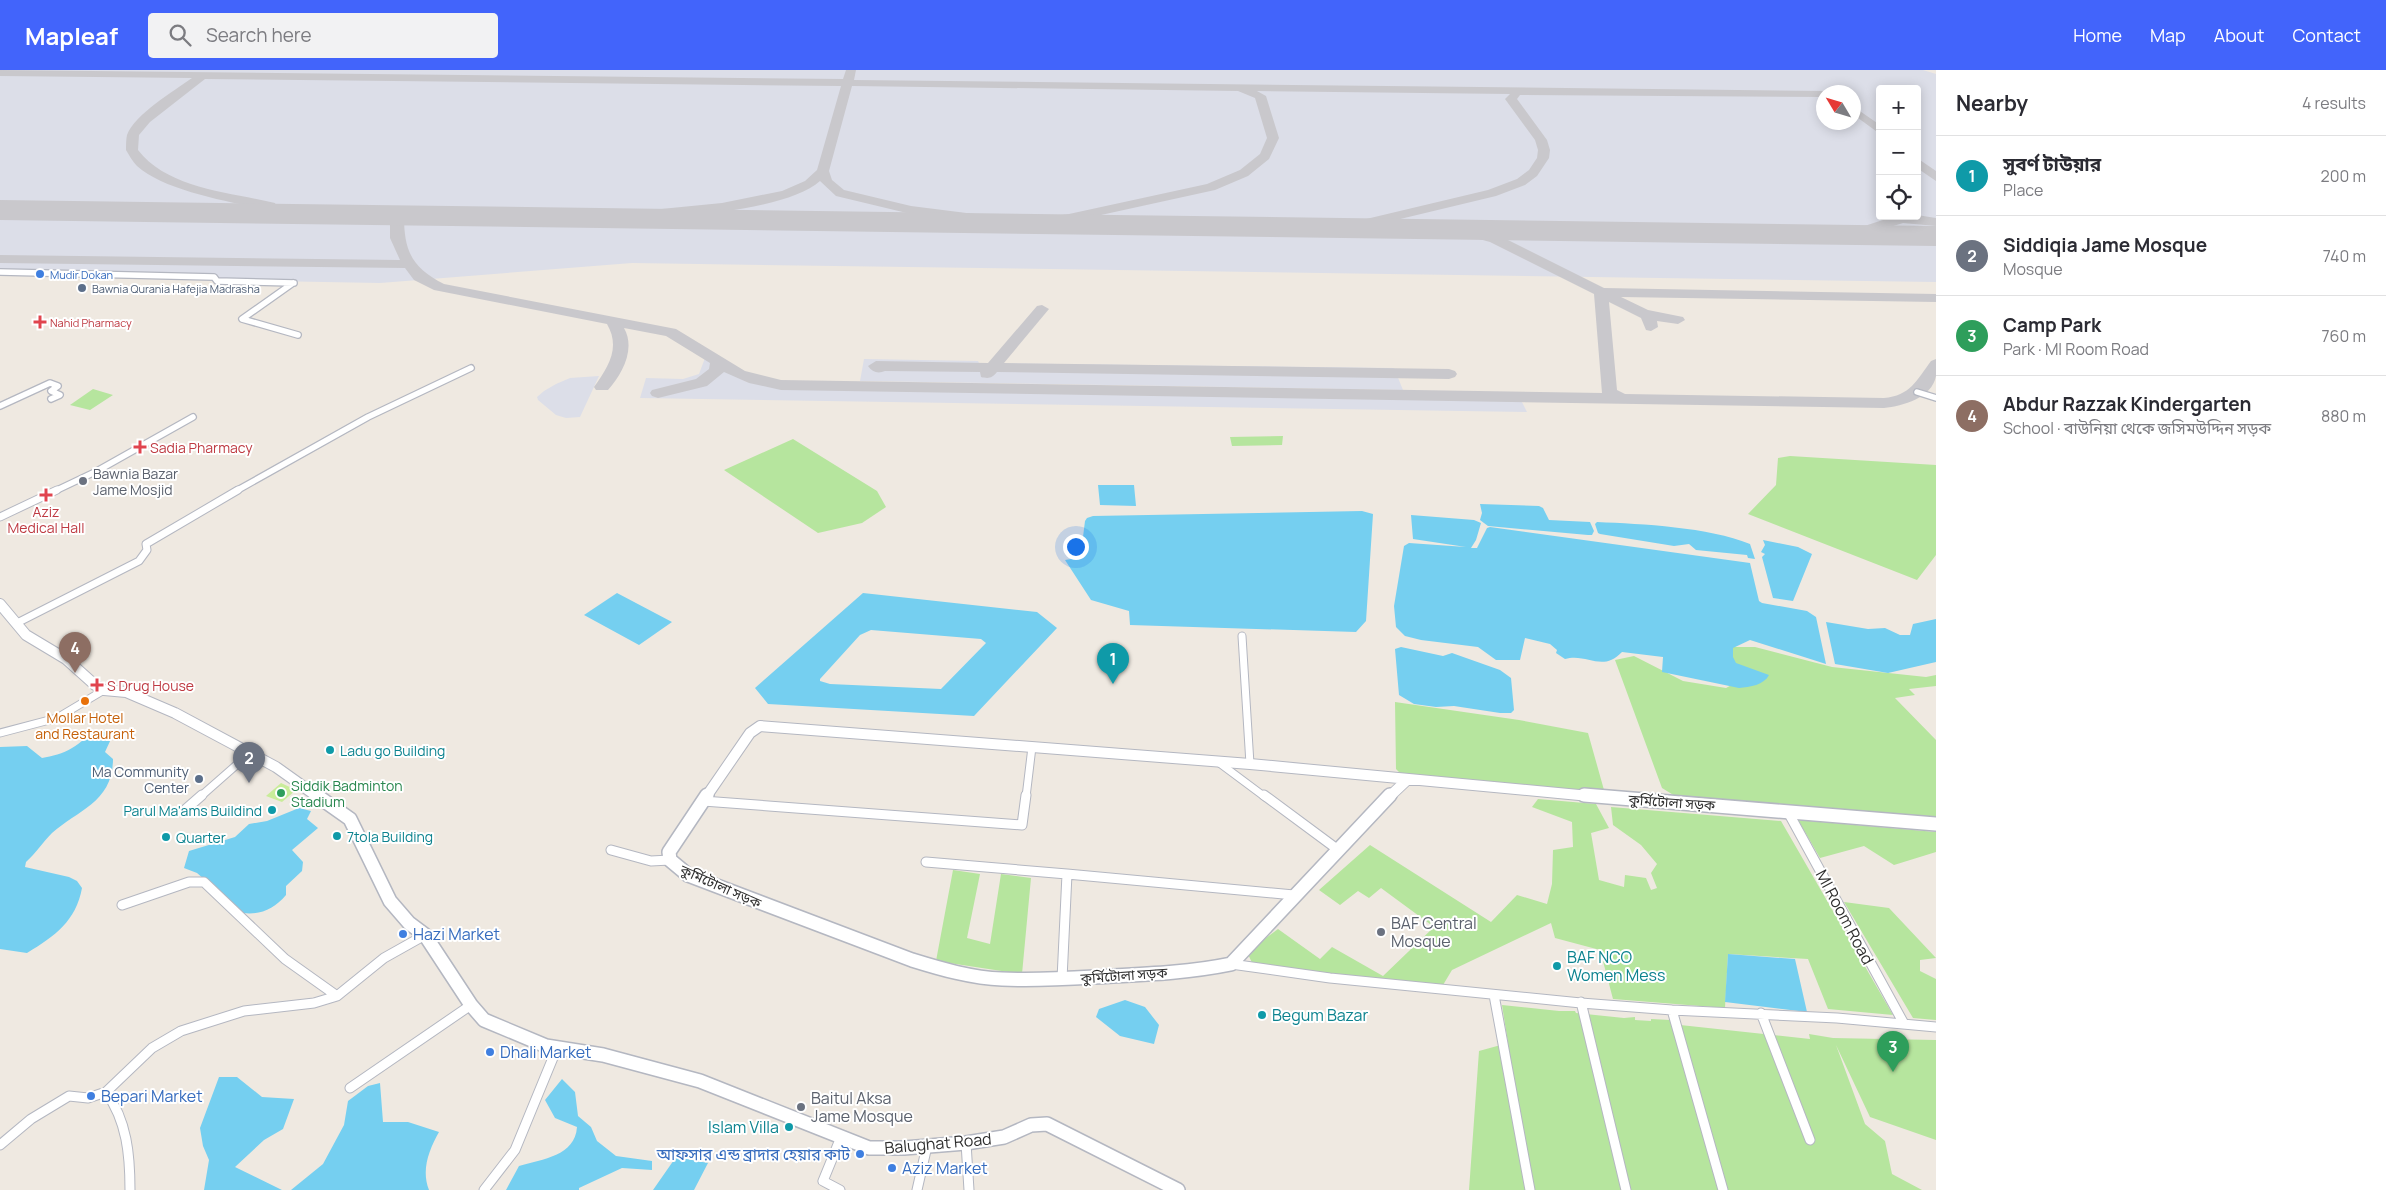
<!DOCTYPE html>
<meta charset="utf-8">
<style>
body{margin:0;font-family:Manrope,"Noto Sans Bengali",sans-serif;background:#f2f2f3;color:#2b2b33}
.controls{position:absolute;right:15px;top:15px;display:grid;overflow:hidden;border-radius:5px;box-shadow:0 2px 12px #0003}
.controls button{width:45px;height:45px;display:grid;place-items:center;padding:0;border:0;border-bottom:1px solid #e1e1e2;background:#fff;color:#2b2b33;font:25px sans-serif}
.compass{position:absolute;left:1816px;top:15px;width:45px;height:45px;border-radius:50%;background:#fff;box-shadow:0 2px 12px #0003;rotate:308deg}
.you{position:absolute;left:1075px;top:476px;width:18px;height:18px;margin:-12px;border:4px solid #fff;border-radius:50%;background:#1a73e8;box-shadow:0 0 0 8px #1a73e833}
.badge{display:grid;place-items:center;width:32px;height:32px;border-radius:50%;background:#4264fb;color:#fff;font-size:16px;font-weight:700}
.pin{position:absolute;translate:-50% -41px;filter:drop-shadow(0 1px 2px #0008)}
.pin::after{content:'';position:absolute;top:26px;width:18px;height:15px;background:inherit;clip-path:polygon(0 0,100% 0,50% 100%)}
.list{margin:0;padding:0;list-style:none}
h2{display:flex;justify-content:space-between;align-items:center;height:65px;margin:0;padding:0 20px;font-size:21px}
h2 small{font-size:16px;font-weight:400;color:#7c7c81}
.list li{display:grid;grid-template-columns:32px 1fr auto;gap:15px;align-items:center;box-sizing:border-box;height:80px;padding:0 20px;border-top:1px solid #e1e1e2}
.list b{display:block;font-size:19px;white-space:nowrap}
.list p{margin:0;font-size:16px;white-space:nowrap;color:#7c7c81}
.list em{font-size:16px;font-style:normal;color:#7c7c81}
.icon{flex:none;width:28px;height:28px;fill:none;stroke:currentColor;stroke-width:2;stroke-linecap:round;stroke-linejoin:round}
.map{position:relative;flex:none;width:1936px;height:1120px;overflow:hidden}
header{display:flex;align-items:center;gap:30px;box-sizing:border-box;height:70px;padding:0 25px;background:#4264fb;color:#fff}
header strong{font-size:24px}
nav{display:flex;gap:28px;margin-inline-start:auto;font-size:18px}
.search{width:350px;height:45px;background:#f2f2f3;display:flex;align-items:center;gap:12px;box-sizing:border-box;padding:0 18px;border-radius:5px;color:#7c7c81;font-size:19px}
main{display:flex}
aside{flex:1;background:#fff}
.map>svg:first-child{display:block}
</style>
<header>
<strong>Mapleaf</strong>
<div class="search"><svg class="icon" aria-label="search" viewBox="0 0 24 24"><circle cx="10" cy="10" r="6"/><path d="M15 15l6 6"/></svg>Search here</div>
<nav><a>Home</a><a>Map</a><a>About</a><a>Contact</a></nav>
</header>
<main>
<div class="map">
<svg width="1936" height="1120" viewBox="0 0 1936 1120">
<rect width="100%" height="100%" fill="#efe9e1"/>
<path fill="#dcdee8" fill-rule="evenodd" d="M0,0H1923L1936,4V212L632,193L380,213L219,210L0,201ZM1880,19H1917V146H1880ZM1824,22H1854V52H1824Z
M705,288L747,312L768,315L1521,330L1527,342L640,328L646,308L683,309L699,304Z
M864,289L978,291L979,293L1394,298L1403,320L860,311Z
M599,306L580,347L566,348L556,345L538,330L537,327L544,321L556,314L570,308Z"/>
<path fill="#b6e59e" d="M93,319L113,325L90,340L70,335Z
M1283,366L1282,375L1232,376L1230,367Z
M793,369L877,421L886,437L862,453L818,463L724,400Z
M1790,386L1936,395V485L1917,510L1748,444L1776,415L1778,388Z
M1728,577H1755L1832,597L1926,607L1936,605V616L1909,619L1915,625L1895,628L1936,670V749L1876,745L1675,726L1662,718L1615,590L1634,586L1683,611L1726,618L1751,605L1724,594Z
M1395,632L1519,650L1588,663L1604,720L1531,718L1403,706L1396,699Z
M1538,729L1596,734L1609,758L1591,763L1599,810L1624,817L1625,805L1646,808L1651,820L1657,818L1651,803L1657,794L1641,775L1613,755L1611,737L1781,751L1893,945L1828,939L1808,889L1728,884L1725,938L1613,929L1600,880L1555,868L1551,853L1452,900L1443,915L1254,897L1247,882L1278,859L1320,889L1332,877L1383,906L1434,857L1381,818L1369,828L1358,821L1340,835L1319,820L1370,775L1491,852L1517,825L1547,834L1552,814L1553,780L1573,777L1572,752L1532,737Z
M1798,750L1936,762V782L1894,795L1864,776L1820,788Z
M953,800L980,804L967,868L990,874L1001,804L1031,808L1022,904L936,891Z
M1844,832L1889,838L1936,888L1920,890V901L1936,909V950L1913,948Z
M1502,935L1559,941H1575L1576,943L1624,948L1635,947V950L1651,951V949L1670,950L1671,954L1810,969L1809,964L1833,968L1936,970V1070L1870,1047L1836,975L1865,1054L1885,1071L1892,1104L1922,1120H1469L1479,981L1508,973Z"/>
<path fill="#c9ec9a" d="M281,713L296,720L282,732L266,726Z"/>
<path fill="#75cff0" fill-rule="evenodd" d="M1098,415H1134L1136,436L1100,435Z
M1480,434L1539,436L1543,438L1549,450L1590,452L1594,461L1592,465H1588L1488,456L1480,450L1482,443Z
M1362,441L1373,444L1366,551L1356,562L1130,555L1129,541L1091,530L1065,490L1077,488L1081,483L1085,451L1087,448L1093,446Z
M1411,445L1474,450L1481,453L1476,470L1471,478H1477L1487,458L1490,457L1750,493L1759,531L1762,533L1807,541L1816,547L1826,594L1750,570L1733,578V587L1736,593L1769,605C1764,615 1750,617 1739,618L1662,602L1663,587L1622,582C1602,603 1588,583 1565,589L1556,583L1557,580L1550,574L1525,568L1520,590H1496L1478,577L1421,570L1405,566L1396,557L1394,536L1404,476L1409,473L1466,477L1413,469Z
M1597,452C1643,454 1708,457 1750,474L1755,489L1748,488L1747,485L1696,480L1689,474L1674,476L1600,464L1598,463L1595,454Z
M1763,470L1798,477L1812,484L1793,531L1773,528L1762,487L1765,484L1761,482L1765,475Z
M617,523L672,552L639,575L584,545Z
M863,523L1037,542L1057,558L974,646L768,634L755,618ZM871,560L981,569L986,573L941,619L830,614L820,611V609L860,565Z
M1936,549V592L1888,603L1835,594L1826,552L1868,559L1885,558L1900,565H1910L1913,554Z
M1401,577L1443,586L1452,583L1500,600L1511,608L1514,640L1511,643H1500L1454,636L1436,637L1414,634L1399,625L1395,579Z
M99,661L105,662L111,669L105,682L113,689C113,732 78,740 52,763C43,772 36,783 26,792L25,797L69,807L77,811L82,818C76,851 55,866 27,883L0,879V677L27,676L42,688C52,686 63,684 72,678C81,673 88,664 99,661Z
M299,738L311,741L307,749L318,758L292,780L303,792L302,801L286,816V825C274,839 261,845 243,843L197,803L184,798L189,781L235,767L249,754L267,751Z
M1728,884L1795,889L1807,942L1725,932Z
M1125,930L1145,937L1159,955L1154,974L1120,966L1096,947L1099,939Z
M219,1007H237L262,1027L294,1029L283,1059L264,1070L235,1097L282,1120H204L209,1090L203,1076L200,1058Z
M562,1009L575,1022L578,1046L591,1057L597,1071L616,1086L652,1091V1100L622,1098L579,1118V1120H506L519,1096C543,1089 575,1086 577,1057L555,1048L545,1030Z
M380,1013L383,1052H408L439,1062C429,1080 421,1100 429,1120H291L323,1094L344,1055L348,1031L368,1016Z
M676,1087L708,1093L694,1120H653Z"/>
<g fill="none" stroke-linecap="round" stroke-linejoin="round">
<path fill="#c9c8cc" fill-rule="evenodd" d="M0,0L843,9L846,0H856L854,10L1824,21L1828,22H1824V27L1520,25L1517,29L1547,70L1550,80L1549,88L1537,106L1525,115L1496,126L1346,162L1341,161L1339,158L1341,155L1488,120L1517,109L1529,100L1537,88L1538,80L1535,70L1505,29L1510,24L1257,21L1266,26L1279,68L1269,89L1248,106L1215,120L1069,152L1023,158L911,144L836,126L820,111C785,143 654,149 605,152L600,151L598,148L600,145L722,133L782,121L805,111L817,100L841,16L205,9L150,52L139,65L138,80C168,119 230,122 275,133L276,136L275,139L270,140C234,133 164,121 137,96C133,92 129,85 126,80C126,76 126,69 127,65C135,44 174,21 192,8L0,6ZM852,16L1238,21L1255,28L1267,68L1260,84L1240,100L1207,114L1069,144L1023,150L911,136L844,120L832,110L829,101Z
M1854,37L1880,55V64L1854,45Z
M1917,88L1936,101V111L1917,98Z
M397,142L404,146C404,181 412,198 444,214L676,259L745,301L781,310L1602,323L1594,224L1490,172L1457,163L1455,160L1462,156L1500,166L1604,218L1936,224V232L1621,227L1648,240L1683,247L1685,250L1678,254L1657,251L1658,257L1651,261L1646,260L1641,248L1609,232L1617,320L1625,324L1884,328C1910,326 1917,310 1931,291L1936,289C1936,294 1936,301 1936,306C1932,328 1903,336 1884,338L781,320L749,313L724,302L707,316L658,328L652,326L650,323L652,320L696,309L709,299L710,293L666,266L624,258C636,279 622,304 608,320H596L594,317C608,297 621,278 607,254L434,220L414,210L405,198L0,193V185L400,190L390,168V146Z
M1917,145L1936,148V156L1903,153L1851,169L1844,165L1846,162L1892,147Z
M1936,162V170L1922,169L1920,166L1922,163Z
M1042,235L1049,239L1004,293L1449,299L1455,301L1457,304L1455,307L1449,309L997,302C992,308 989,309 981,307L980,302L885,301C878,304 872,302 868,296L876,291L988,293L1037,236Z"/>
<path fill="#c9c8cc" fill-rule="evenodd" d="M0,130L1936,156V176L0,150Z"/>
<g stroke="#b4b7c1" stroke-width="8">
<path id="street-far2" d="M0,202L214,207L217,211L294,213
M293,213L242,249L298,265
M1917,322L1936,328
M0,336L50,313L58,316L51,321L60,325L51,329
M55,421L97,401L193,347
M236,421L368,347L471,298"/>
</g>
<g stroke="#b4b7c1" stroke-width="9">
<path id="street-far1" d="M0,447L57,420
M17,553L139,491L147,480L146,474L238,420
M1242,566L1250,694
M0,663L57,648L104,620
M1218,692L1265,727
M200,727L250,683
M1026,727L1032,677"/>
</g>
<g stroke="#b4b7c1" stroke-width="11">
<path id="street" d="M1264,725L1337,779
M703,731L1022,755L1026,725
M186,739L202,725
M1788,742L1903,952
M611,780L651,791L670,790
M926,792L1067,804
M122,835L189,812H204L285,889L337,926
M1231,894L1330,908L1581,933L1672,940L1837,948L1936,957
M1062,909L1067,804L1294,825
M1494,925L1530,1120
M1581,932L1626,1120
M1672,940L1723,1120
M1761,943L1810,1070
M350,1018L471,935
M966,1073L969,1120
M0,1075L31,1049L69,1026L88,1028L106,1022
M130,1120C130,1085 127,1051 106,1022L152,978L181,961L244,941L314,933L337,926L384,888L425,865
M484,1120L515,1080L557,978
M840,1120L823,1111L841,1067
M917,1120L927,1076"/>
</g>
<g stroke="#b4b7c1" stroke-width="12">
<path id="secondary-far1" d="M0,534L26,565L66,589L95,615L104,620L126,622L175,643L276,697L318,727
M706,727L750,663L760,656L1250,694L1600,727
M1389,727L1407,710"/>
</g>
<g stroke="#b4b7c1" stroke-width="16">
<path id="secondary" d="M316,725L350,749L390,831L409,853L425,865L471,935L484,950L546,976L603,985L700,1011L869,1078H904L966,1073L1004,1067L1031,1055L1047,1054L1178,1120
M707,725L669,782L670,790L688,805L912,890C941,899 972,908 1002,909C1039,911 1076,908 1113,906C1153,904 1192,902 1231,894L1390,725
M1584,725L1936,754"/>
</g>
<use href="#street-far2" stroke="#fff" stroke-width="5.5"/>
<use href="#street-far1" stroke="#fff" stroke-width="7"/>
<use href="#street" stroke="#fff" stroke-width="9"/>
<use href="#secondary-far1" stroke="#fff" stroke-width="10"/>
<use href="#secondary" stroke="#fff" stroke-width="13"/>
</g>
<g fill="#3f7fe0" stroke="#fff" stroke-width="2">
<circle cx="40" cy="204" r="5"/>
<circle cx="403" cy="864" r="5"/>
<circle cx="490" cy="982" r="5"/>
<circle cx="91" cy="1026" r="5"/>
<circle cx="860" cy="1084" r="5"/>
<circle cx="892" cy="1098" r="5"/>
</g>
<g fill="#5c6f8a" stroke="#fff" stroke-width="2">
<circle cx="82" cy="218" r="5"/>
<circle cx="199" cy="709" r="5"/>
</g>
<g fill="#e0444e" stroke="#fff" stroke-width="2">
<path d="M37.5 244.5h5v5h5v5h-5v5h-5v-5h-5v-5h5z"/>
<path d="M137.5 369.5h5v5h5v5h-5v5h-5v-5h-5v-5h5z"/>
<path d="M43.5 417.5h5v5h5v5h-5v5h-5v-5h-5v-5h5z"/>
<path d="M94.5 607.5h5v5h5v5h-5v5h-5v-5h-5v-5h5z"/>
</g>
<g fill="#6b7280" stroke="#fff" stroke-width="2">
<circle cx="83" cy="411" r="5"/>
<circle cx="1381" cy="862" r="5"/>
<circle cx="801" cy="1037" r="5"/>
</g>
<circle fill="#e8710a" stroke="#fff" stroke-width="2" cx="85" cy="631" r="5"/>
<g fill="#0f9aa8" stroke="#fff" stroke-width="2">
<circle cx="330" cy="680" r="5"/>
<circle cx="272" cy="740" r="5"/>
<circle cx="337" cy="766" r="5"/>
<circle cx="166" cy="767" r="5"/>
<circle cx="1557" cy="896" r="5"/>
<circle cx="1262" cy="945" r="5"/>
<circle cx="789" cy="1057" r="5"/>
</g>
<circle fill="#2e9e5b" stroke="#fff" stroke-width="2" cx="281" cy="723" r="5"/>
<g text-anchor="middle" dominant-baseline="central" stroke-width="4" stroke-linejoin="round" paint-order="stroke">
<g font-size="11" fill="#366cbe" stroke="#fff" text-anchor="start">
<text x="50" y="204">Mudir Dokan</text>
</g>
<g font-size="11" fill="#4e5e75" stroke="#fff" text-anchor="start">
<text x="92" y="218">Bawnia Qurania Hafejia Madrasha</text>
</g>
<g font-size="11" fill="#be3a42" stroke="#fff" text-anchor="start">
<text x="50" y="252">Nahid Pharmacy</text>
</g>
<g font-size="14" fill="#be3a42" stroke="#fff" text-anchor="start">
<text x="150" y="377">Sadia Pharmacy</text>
<text x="46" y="441" text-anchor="middle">Aziz<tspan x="46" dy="16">Medical Hall</tspan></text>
<text x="107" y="615">S Drug House</text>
</g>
<g font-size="14" fill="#5b616d" stroke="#fff" text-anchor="start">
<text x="93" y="403">Bawnia Bazar<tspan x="93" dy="16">Jame Mosjid</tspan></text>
</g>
<g font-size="14" fill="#c56008" stroke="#fff">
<text x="85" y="647">Mollar Hotel<tspan x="85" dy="16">and Restaurant</tspan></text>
</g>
<g font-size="14" fill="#0d838f" stroke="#fff" text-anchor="start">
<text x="340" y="680">Ladu go Building</text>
<text x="262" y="740" text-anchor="end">Parul Ma'ams Buildind</text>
<text x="347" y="766">7tola Building</text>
<text x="176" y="767">Quarter</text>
</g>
<g font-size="14" fill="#4e5e75" stroke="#fff" text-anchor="end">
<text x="189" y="701">Ma Community<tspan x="189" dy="16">Center</tspan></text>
</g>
<g font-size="14" fill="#27864d" stroke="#fff" text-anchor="start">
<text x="291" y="715">Siddik Badminton<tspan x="291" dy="16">Stadium</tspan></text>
</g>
<g font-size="14" fill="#2e2e2e" stroke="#fff">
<text transform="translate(1672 732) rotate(4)">কুর্মিটোলা সড়ক</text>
<text transform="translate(721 816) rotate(24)">কুর্মিটোলা সড়ক</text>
<text transform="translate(1124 905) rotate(-4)">কুর্মিটোলা সড়ক</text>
</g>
<g font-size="16" fill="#2e2e2e" stroke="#fff">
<text transform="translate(1845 847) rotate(62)">MI Room Road</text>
<text transform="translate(938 1073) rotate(-5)">Balughat Road</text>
</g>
<g font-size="16" fill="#5b616d" stroke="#fff" text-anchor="start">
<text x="1391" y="853">BAF Central<tspan x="1391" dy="18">Mosque</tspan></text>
<text x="811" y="1028">Baitul Aksa<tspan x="811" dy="18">Jame Mosque</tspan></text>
</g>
<g font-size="16" fill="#366cbe" stroke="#fff" text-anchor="start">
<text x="413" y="864">Hazi Market</text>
<text x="500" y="982">Dhali Market</text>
<text x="101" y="1026">Bepari Market</text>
<text x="850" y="1084" text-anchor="end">আফসার এন্ড ব্রাদার হেয়ার কাট</text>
<text x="902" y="1098">Aziz Market</text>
</g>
<g font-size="16" fill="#0d838f" stroke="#fff" text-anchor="start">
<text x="1567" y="887">BAF NCO<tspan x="1567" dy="18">Women Mess</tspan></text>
<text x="1272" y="945">Begum Bazar</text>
<text x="779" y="1057" text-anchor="end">Islam Villa</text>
</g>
</g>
</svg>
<div class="controls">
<button>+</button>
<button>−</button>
<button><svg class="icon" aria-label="locate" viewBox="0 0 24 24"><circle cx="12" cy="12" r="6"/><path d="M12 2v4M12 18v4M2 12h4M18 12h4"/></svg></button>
</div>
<svg class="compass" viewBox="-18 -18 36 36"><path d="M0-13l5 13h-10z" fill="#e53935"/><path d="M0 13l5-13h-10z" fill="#7c7c81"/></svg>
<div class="you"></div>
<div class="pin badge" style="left:1113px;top:614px;background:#0f9aa8">1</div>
<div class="pin badge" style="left:249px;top:713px;background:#6b7280">2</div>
<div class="pin badge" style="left:1893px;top:1002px;background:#2e9e5b">3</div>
<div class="pin badge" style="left:75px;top:603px;background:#8d6e63">4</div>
</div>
<aside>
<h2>Nearby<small>4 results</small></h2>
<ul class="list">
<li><span class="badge" style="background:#0f9aa8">1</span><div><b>সুবর্ণ টাউয়ার</b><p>Place</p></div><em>200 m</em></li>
<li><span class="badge" style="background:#6b7280">2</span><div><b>Siddiqia Jame Mosque</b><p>Mosque</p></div><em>740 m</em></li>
<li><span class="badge" style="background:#2e9e5b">3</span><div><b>Camp Park</b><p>Park · MI Room Road</p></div><em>760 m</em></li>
<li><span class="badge" style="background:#8d6e63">4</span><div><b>Abdur Razzak Kindergarten</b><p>School · বাউনিয়া থেকে জসিমউদ্দিন সড়ক</p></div><em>880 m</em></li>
</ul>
</aside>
</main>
